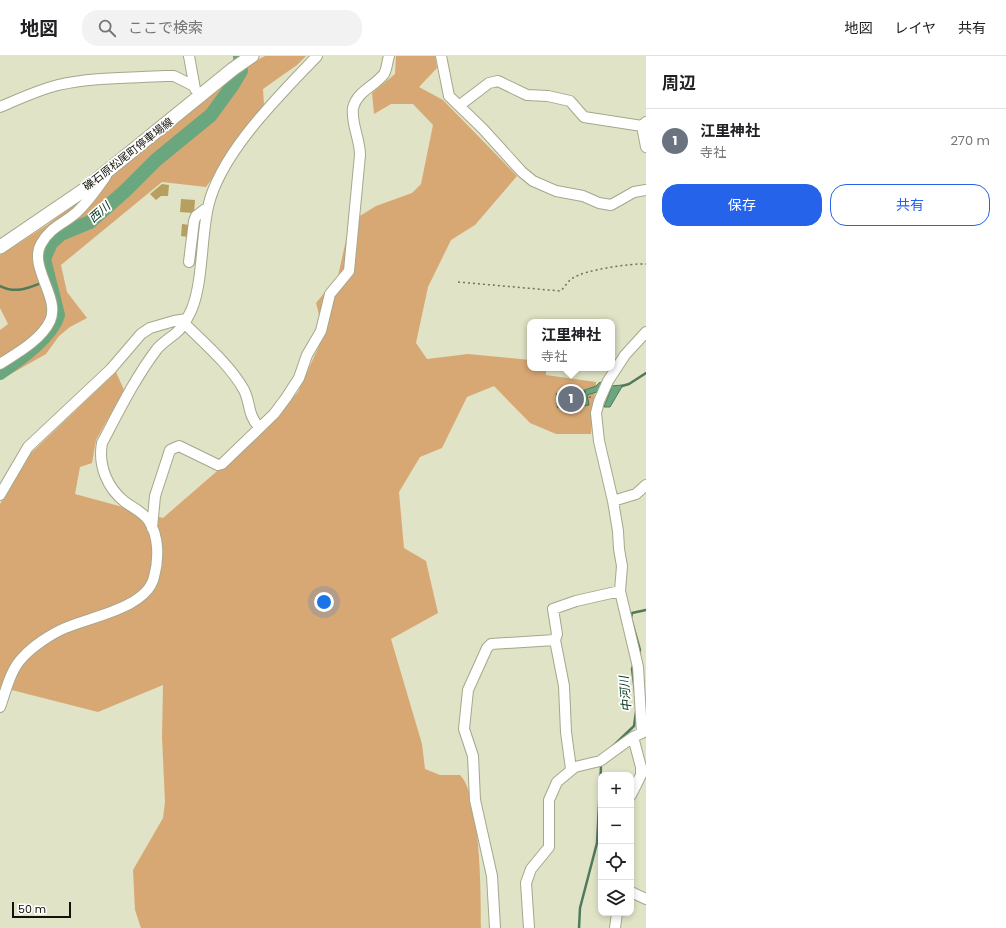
<!DOCTYPE html>
<html lang="ja">
<meta charset="utf-8">
<style>
body{margin:0;font-family:Poppins,"Noto Sans JP",sans-serif;background:#f2f2f2;color:#202124}
.controls{position:absolute;right:12px;bottom:12px;display:grid;overflow:hidden;border-radius:8px;box-shadow:0 2px 6px #0003}
.controls button{width:36px;height:36px;display:grid;place-items:center;padding:0;border:0;border-bottom:1px solid #e0e0e0;background:#fff;color:#202124;font:20px sans-serif}
.scale{position:absolute;left:12px;bottom:10px;width:59px;box-sizing:border-box;padding-left:4px;border:2px solid #111208;border-top:0;font-size:11px;line-height:14px;white-space:nowrap;color:#111208;-webkit-text-stroke:3px #fff;paint-order:stroke}
.you{position:absolute;left:324px;top:546px;width:14px;height:14px;margin:-10px;border:3px solid #fff;border-radius:50%;background:#1a73e8;box-shadow:0 0 0 6px #1a73e833}
.badge{display:grid;place-items:center;width:26px;height:26px;border-radius:50%;background:#2563eb;color:#fff;font-size:13px;font-weight:700}
.pin{position:absolute;translate:-50% -50%;border:2px solid #fff;box-shadow:0 1px 4px #0006}
.popup{position:absolute;left:527px;top:263px;width:88px;height:52px;box-sizing:border-box;display:grid;place-content:center;border-radius:8px;background:#fff;filter:drop-shadow(0 1px 3px #0005);font-size:13px;white-space:nowrap;color:#757577}
.popup b{font-size:15px;color:#202124}
.popup::after{content:'';position:absolute;left:50%;top:100%;margin-left:-8px;border:8px solid transparent;border-top-color:#fff}
.list{margin:0;padding:0;list-style:none}
h2{display:flex;justify-content:space-between;align-items:center;height:52px;margin:0;padding:0 16px;font-size:17px}
h2 small{font-size:13px;font-weight:400;color:#757577}
.list li{display:grid;grid-template-columns:26px 1fr auto;gap:12px;align-items:center;box-sizing:border-box;height:64px;padding:0 16px;border-top:1px solid #e0e0e0}
.list b{display:block;font-size:15px;white-space:nowrap}
.list p{margin:0;font-size:13px;white-space:nowrap;color:#757577}
.list em{font-size:13px;font-style:normal;color:#757577}
.actions{display:flex;gap:8px;padding:12px 16px}
.actions a{flex:1;padding:9px 0;border:1px solid #2563eb;border-radius:16px;text-align:center;font-size:14px;color:#2563eb}
.actions .main{background:#2563eb;color:#fff}
.icon{flex:none;width:22px;height:22px;fill:none;stroke:currentColor;stroke-width:2;stroke-linecap:round;stroke-linejoin:round}
.map{position:relative;flex:none;width:646px;height:872px;overflow:hidden}
header{display:flex;align-items:center;gap:24px;box-sizing:border-box;height:56px;padding:0 20px;background:#fff;border-bottom:1px solid #e0e0e0}
header strong{font-size:19px}
nav{display:flex;gap:22px;margin-inline-start:auto;font-size:14px}
.search{width:280px;height:36px;background:#f2f2f2;display:flex;align-items:center;gap:10px;box-sizing:border-box;padding:0 14px;border-radius:16px;color:#757577;font-size:15px}
main{display:flex}
aside{flex:1;background:#fff}
.map>svg:first-child{display:block}
</style>
<header>
<strong>地図</strong>
<div class="search"><svg class="icon" aria-label="search" viewBox="0 0 24 24"><circle cx="10" cy="10" r="6"/><path d="M15 15l6 6"/></svg>ここで検索</div>
<nav><a>地図</a><a>レイヤ</a><a>共有</a></nav>
</header>
<main>
<div class="map">
<svg width="646" height="872" viewBox="0 0 646 872">
<rect width="100%" height="100%" fill="#e0e3c6"/>
<path fill="#d8a874" d="M265,0H306L297,9L263,33L264,49L206,131L162,126L61,209L67,236L87,262L70,271L59,280L46,298L0,324V274L8,268L0,252V199L47,169L252,7Z
M396,0H435L437,12L419,31L443,44L517,120L475,169L451,184L428,231L416,287L427,303L468,298L530,304V312H546V319L596,326L591,378H556L530,367L494,330L467,341L442,392L420,401L399,436L404,492L426,505L438,557L391,583L422,688L425,713L440,719H460C481,740 481,840 481,872H141L135,854L133,814L163,762L165,746L162,681L163,629L98,656L0,631V448L30,398L116,316L124,334L96,384L92,407L80,411L75,438L163,462L262,376L298,336L324,279L316,247L338,220L350,166L376,150L412,137L421,128L433,69L413,48H391L374,58L372,37L395,18Z"/>
<path fill="#6ba77e" stroke="#507a5b" d="M600,326L603,328L597,336L587,339L589,349L583,350L582,335L596,330Z
M623,329L610,351H604L611,333L610,330Z"/>
<g fill="none" stroke-linecap="round" stroke-linejoin="round">
<path stroke="#507a5b" stroke-width="2.5" d="M0,230C18,239 32,230 49,224
M622,330L629,328L646,317
M570,351H558L557,338L585,336
M639,597L640,594L631,562L632,557L646,554
M634,607L632,613L635,635
M612,691L634,670L636,656
M579,872L580,852L597,787L601,711"/>
<path stroke="#6ba77e" stroke-width="14" d="M0,317C19,304 52,281 58,259L44,203L51,187L61,178L90,166L126,134L156,104L211,59L232,30L241,15L240,0"/>
</g>
<path fill="#b79f5f" d="M162,128L169,129L168,140H161L156,144L150,138Z
M181,143L195,144L194,157L180,156Z
M182,168L190,169L189,181L181,180Z
M569,340H576L578,344L576,346L564,345V343L570,342Z"/>
<g fill="none" stroke-linecap="round" stroke-linejoin="round">
<g stroke="#a5a78c" stroke-width="12">
<path id="minor" d="M189,0L195,33
M441,0L449,40L483,73L522,116L533,125L556,135L583,140L599,147L611,149L634,136L646,134
M460,49L489,27L498,25L527,39L548,40L570,45L584,61L642,70
M0,51C19,43 38,34 58,29C92,21 130,22 165,20H174L194,30
M646,66L642,70L646,91
M189,206L194,165L196,160L208,151
M184,267C204,287 230,309 244,334C251,348 247,358 259,371
M0,308C17,297 41,284 50,265C61,242 28,211 41,188C51,170 64,168 77,156C89,145 97,133 106,120
M0,439L28,391L111,313L141,278L150,272L174,265L187,263
M613,445L636,438L646,429
M152,472L155,440L170,394L179,390L218,409L222,408L274,358L286,342L299,322L307,299L321,275L330,238L349,215L360,99C360,83 351,68 353,52C357,35 374,31 384,18C387,13 387,6 389,0
M0,651C6,635 10,614 23,601C33,590 51,578 65,572C90,561 147,552 154,521C159,503 159,481 149,465C143,456 133,452 125,446C107,432 98,409 102,387C119,355 135,322 157,293C162,287 170,282 176,277C182,272 187,263 191,255C203,228 201,182 208,151C220,97 280,39 317,0
M642,677L638,611L620,535L622,510L619,493L618,475L613,445L599,385L596,357L599,345L608,325L625,299L646,276
M571,713L566,676L564,630L555,584L557,578L553,553L576,545L620,535
M631,739L641,719V711L633,681
M631,836L646,843
M495,872L492,820L475,744L473,700L464,673L468,634L487,592L491,588L555,584
M529,872L526,827L531,813L549,791V744L557,726L575,711L600,705L633,681L646,675
M615,872L617,857"/>
</g>
<g stroke="#a5a78c" stroke-width="15">
<path id="major" d="M0,191L84,134L233,13L252,0"/>
</g>
<path stroke="#70725f" stroke-width="1.5" stroke-dasharray="2 3" stroke-linecap="butt" d="M458,226L560,235C565,232 567,225 573,222C584,214 632,207 646,208
M579,343L591,341"/>
<use href="#minor" stroke="#fff" stroke-width="10"/>
<use href="#major" stroke="#fff" stroke-width="13"/>
</g>
<g text-anchor="middle" dominant-baseline="central" stroke-width="3.5" stroke-linejoin="round" paint-order="stroke">
<g font-size="11" fill="#111208" stroke="#fff">
<text transform="translate(128 98) rotate(-38)">礫石原松尾町停車場線</text>
</g>
<g font-size="12" font-style="italic" fill="#013318" stroke="#fff">
<text transform="translate(99 156) rotate(-41)">西川</text>
<text transform="translate(625 638) rotate(-95)">中河川</text>
</g>
</g>
</svg>
<div class="controls">
<button>+</button>
<button>−</button>
<button><svg class="icon" aria-label="locate" viewBox="0 0 24 24"><circle cx="12" cy="12" r="6"/><path d="M12 2v4M12 18v4M2 12h4M18 12h4"/></svg></button>
<button><svg class="icon" aria-label="layers" viewBox="0 0 24 24"><path d="M12 4l9 5-9 5-9-5zM3 14l9 5 9-5"/></svg></button>
</div>
<div class="scale">50 m</div>
<div class="you"></div>
<div class="pin badge" style="left:571px;top:343px;background:#6b7280">1</div>
<div class="popup"><b>江里神社</b>寺社</div>
</div>
<aside>
<h2>周辺<small></small></h2>
<ul class="list">
<li><span class="badge" style="background:#6b7280">1</span><div><b>江里神社</b><p>寺社</p></div><em>270 m</em></li>
</ul>
<div class="actions"><a class="main">保存</a><a>共有</a></div>
</aside>
</main>
